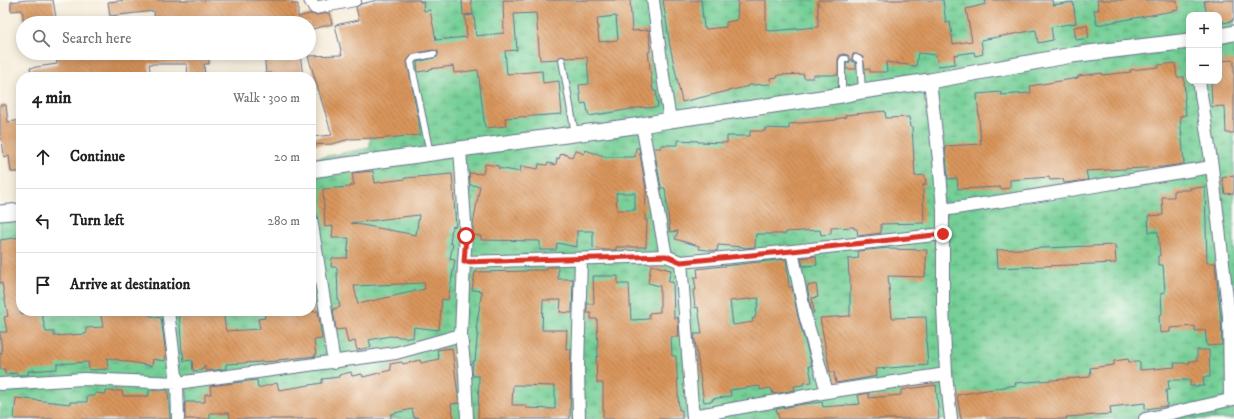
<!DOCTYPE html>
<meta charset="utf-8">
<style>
body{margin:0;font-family:"IM FELL DW Pica",serif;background:#f6f6f6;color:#202124}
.controls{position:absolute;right:12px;top:12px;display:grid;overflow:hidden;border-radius:8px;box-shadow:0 2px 10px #0003}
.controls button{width:36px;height:36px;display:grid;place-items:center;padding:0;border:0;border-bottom:1px solid #e0e0e0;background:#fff;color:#202124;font:20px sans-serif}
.stop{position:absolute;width:12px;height:12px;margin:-9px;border:3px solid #d93025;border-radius:50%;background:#fff}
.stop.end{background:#d93025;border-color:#fff;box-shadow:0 1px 4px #0008}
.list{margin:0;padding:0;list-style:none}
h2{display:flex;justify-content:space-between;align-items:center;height:52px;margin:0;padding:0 16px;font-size:17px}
h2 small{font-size:13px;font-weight:400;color:#757577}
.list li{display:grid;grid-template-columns:26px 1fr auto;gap:12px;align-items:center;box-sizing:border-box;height:64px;padding:0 16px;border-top:1px solid #e0e0e0}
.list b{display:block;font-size:15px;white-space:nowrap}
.list em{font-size:13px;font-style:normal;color:#757577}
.icon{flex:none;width:22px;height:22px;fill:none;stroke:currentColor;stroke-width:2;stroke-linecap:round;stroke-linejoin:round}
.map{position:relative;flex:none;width:1234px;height:419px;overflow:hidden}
.search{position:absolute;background:#fff;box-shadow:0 2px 10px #0003;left:16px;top:16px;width:300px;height:44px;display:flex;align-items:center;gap:10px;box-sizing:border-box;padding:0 14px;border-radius:22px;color:#757577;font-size:15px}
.panel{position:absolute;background:#fff;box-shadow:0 2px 10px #0003;left:16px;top:72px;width:300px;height:244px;border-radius:16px}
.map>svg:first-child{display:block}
</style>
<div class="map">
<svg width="1234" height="419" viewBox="0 0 1234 419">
<defs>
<pattern id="wetland-marsh" width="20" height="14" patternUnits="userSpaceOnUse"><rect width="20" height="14" fill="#75cf96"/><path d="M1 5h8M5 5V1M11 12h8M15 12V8" fill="none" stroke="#5fa87e"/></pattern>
<pattern id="building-back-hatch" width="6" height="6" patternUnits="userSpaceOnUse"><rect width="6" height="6" fill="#d9955c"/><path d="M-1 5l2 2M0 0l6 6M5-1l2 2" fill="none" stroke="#af7a4f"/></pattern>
</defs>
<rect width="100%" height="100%" fill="#fdfcf7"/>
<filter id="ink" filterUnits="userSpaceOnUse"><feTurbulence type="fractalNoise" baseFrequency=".025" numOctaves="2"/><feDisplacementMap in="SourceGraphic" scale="8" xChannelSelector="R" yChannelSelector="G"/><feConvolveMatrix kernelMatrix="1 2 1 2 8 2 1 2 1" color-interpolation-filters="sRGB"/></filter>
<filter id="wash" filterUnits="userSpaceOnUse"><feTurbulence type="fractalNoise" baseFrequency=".012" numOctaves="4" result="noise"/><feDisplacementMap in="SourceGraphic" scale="16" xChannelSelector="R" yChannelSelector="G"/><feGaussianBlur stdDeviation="0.9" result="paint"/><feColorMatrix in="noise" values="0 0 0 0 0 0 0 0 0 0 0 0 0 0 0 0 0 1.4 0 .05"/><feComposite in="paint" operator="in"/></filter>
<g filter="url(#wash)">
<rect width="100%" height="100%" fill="#f5ebd7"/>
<path fill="url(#wetland-marsh)" stroke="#487f7a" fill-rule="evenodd" d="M373,0H1234V419H0V208L21,205V311H311V159L370,148ZM1189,15H1219V81H1189Z"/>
<g id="blocks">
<path fill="url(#building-back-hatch)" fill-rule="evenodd" d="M27,0H53L57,23H24L22,10L11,11V2Z
M127,0H292V4H298V17L310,14L316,15L329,13L332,24L309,30V23H155L154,11L110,16L108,2Z
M377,0H420V2L423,1L424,11L430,10L436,40L467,37L465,16L474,15L476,36L504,33L503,0H630L632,31L649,30L650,52H648L653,91H656L658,107L644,108V107L589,116L586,103L581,104L579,85L589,84L587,57L566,58L562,56L558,59L540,60L536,13L514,14L517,50L505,51L507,74L542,71L543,83L559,81L562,114L505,118L506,126L485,128L478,70L454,73L453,66L429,69L430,70L418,72L417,62L437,57L438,54V51L433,50L413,54L407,61L419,121L420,135L375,139V138L350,139L332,144L311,145V137L332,135L308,56L342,55L335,25L359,20L356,7L361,4ZM616,16L618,40L599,42L597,18Z
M462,0H471L473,14L463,15Z
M663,0H701L704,28H706V29L726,27V22L737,20L738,0H766V30L771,31L818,27V0H943L946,23L950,22L953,44L972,41L966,9L986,4L985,0H1052L1053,5L1073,2L1076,23L1051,27L1053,40L1038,43L1036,30L981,40L983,54L975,56L974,52L954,55L955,64L938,66L936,55L918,53L916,66L886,62L887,72H870V69H865L863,57L856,54H853L852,58V61L856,63V69H846V63L850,62V59L848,55L843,54L840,55L838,59V75H813V78H804V74L778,75V77L770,78L771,84L749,85V86L682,102L670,46Z
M1097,0H1177L1178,10L1097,25L1094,10H1099Z
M1212,0H1234V19H1232L1233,21L1223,23V20L1219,21V15H1207L1204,1Z
M1087,25L1089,38L1076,40L1074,27Z
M56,53H72V55L91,53H209V64H204L205,77H188L187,64H149L151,77H32L30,68L57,64Z
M264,53H300L303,77H271V73H266Z
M1234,60V133H1226L1225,106L1212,107L1211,81H1219V61Z
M1175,63L1177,77H1184L1185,99H1184L1186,115L1180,116L1184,164L1163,167L1086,171L1088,180L1064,183L1063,179L1050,180L1049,177L1010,180V188L1000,189V187L958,189L957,178L948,179L945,146L981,144L977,94L1001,92V95L1031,93L1030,86L1078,78V76L1102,73V75L1131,72L1130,70L1159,67V65Z
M0,105H6L8,122L21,120V172H11L9,156L4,157L2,139H0Z
M885,111L886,118L909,117L910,127H912L915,176L925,175L926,185H923L924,223L881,224V233L858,236L857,229H854V227L831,228V234L821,235L820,230L786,232V234H756L755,247L743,248V247L718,245L717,251H716L699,249V246L675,239L678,231L670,232L665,188H661L654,148H661V145H678V140L698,141V142L727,143V136H750V131H765V128L789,129V124L836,120V119L846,117L845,115Z
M636,148H639L646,190L645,220H647L646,247H616V250H605L593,248V231H577V247L557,243L556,250H540V241L481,240V236L473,235V224L480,186L470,185L469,173L483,174L485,164L499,166L498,168L520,172L521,166L538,169L539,164L547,165L548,163L556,165L557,158L559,159L561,153L572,157L575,150L584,154L585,150L607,157H635ZM616,193H635V210H617Z
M373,171L375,183L405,179V178L452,174L456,226L452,227L450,243L453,244L450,259L455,260L448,300L442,299L439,330L414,327L413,338L390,336L369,340L371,347L357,350L355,341L348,343L345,329L336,330L333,309L340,307L338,298L337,267H331L332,258H347L349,238H332L333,226L325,227L323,189L351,187V185H354L352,173ZM419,215L416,235L351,223ZM424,283L425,289L358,304L354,286Z
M1234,175V193L1225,194L1222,178Z
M1205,187L1207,263H1215L1221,319L1222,345L1207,346L1205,330L1195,331V326L1170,328V332L1160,333L1159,315L1162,314L1161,293L1165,292L1163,265H1158V256H1160L1158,232H1149L1148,216L1163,215L1162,197H1174V190H1190V188Z
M21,237V314L33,311H41L46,332H54V336L86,334V328L103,327L100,311H149L150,316L161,318L166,355L165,361L153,359L152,366L107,358L108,369L89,370L88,362L57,364V369L28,371V375H17V373L5,374V369H0V353H2L0,332H7L4,317L8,316L2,283H0V240Z
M1115,245L1116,263L998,268L997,250Z
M889,248V249L927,250L925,277L888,276L892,318L926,317L927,339H926L928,365L876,369L877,376L836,383L834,372H830L820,318L850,316V276H849L848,259L859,258L858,251Z
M816,256L817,265L803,266L801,258Z
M786,259L789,287H792L798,317L812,365L809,366L812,382L803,383V385L794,386L795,390L773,394L771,388L760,390V386L730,390L731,396L712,399L713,401L704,402L694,334H702L698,307L695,308L693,290H696L694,277H698L697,269ZM759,298L755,318L752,319L753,322L733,325L730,301Z
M651,265L671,270L668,282H673L674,318H678L679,337H671L672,356H676L679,410H682V419H603V383H597L596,357H598L597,319H591V313H587V304H594L593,276H618V284H629L631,320L649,319V313L660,312V286L648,283Z
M547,267H558V279H573L572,313L560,312L561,300H543L542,330H567L566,349H571L570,419H478L479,376H473L472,371L473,361H475L478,329H476L482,291L472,290L475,272L527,271V270H547ZM513,385L555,386V409L526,408V405H512Z
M816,284L818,297L812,298L814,313H812L807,286Z
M179,311H223L226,331L260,329L258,319L265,318L264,311H318L322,339L314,340L316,356L278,360V361L226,364V369L206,371V370H205V365L202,370L193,371L192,360L184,361L183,352L182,353Z
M452,348L459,403L451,404L454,419H419L418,417L414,418L412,409L391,414V418L386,419H230L229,413H210V419H185V402H205V394H211L210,386L257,380L258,388L277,383L279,390L322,383V379L339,377V375L351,372L352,376L362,374L363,377L391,370L390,364L402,362L403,364L420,360L421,363L439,359L437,350Z
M1197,350H1209L1210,377H1203L1204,386H1190V380H1168L1169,390H1166L1167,406L1145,409V403L1110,407L1111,414L1066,417L1067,419H961L957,395L1016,385L1015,383L1090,377V374H1091L1090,368L1114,365V361L1128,359L1129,362H1140V370L1175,367L1174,363H1190L1189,361H1197Z
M936,385L939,419H779L776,409L804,404L822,402L823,407L860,404L858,395L869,393V398L901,395V390Z
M149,390H168L170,419H14L16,398L70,404V402H87V396H95V393L106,394V391H122L123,396H149Z"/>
</g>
</g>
<g filter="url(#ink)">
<use href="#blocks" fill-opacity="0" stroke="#677188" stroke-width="1"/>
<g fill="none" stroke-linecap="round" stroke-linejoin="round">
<g stroke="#677188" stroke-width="8">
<path id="service" d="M856,58L860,60L862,91
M562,60L575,134
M842,95V61L843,59H846
M430,153L411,62L414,58L434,54"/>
</g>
<g stroke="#677188" stroke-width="14">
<path id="minor" d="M310,0L315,8L355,0
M653,0L664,83L670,120
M930,81L939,160L943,210V305L946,374L951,419
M1199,81L1212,167L1229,316L1230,400
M642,125L666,256
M460,149L466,236L464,262L461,335L465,373L467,419
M943,210C1033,197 1122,181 1212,167
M311,218L334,363
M792,251L805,315L827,392
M464,262L666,256L681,262L792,251L943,234
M681,262L693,419
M168,311L177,383L178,419
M0,384L84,379L177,383L396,353L461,335
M693,416L827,392L946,374
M579,419L578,367L581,259
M1145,419L1234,399"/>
</g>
<g stroke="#677188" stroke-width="17">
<path id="tertiary" d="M1219,36L1234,33
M311,170L460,149L642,125L670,120L842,95L862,91L930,81L1072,55L1189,41
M0,213L21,211"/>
</g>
<use href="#service" stroke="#fff" stroke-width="6"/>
<use href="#minor" stroke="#fff" stroke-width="12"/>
<use href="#tertiary" stroke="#fff" stroke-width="15"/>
</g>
</g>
<g fill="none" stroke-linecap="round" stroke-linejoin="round" filter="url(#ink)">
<path stroke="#d93025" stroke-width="5" d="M466,236L464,262L666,256L681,262L792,251L943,234"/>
</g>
</svg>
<div class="controls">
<button>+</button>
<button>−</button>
</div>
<div class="stop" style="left:466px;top:236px"></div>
<div class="stop end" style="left:943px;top:234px"></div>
<div class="search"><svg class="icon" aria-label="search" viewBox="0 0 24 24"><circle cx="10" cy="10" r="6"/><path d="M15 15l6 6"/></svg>Search here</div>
<section class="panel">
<h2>4 min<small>Walk · 300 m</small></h2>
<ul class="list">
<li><svg class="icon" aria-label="ahead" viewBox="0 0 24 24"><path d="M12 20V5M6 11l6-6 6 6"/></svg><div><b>Continue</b></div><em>20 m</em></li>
<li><svg class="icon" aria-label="left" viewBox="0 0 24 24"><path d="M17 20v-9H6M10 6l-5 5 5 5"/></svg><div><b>Turn left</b></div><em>280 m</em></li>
<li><svg class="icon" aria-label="arrive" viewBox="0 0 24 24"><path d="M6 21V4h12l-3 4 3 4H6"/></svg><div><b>Arrive at destination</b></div></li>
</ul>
</section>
</div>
